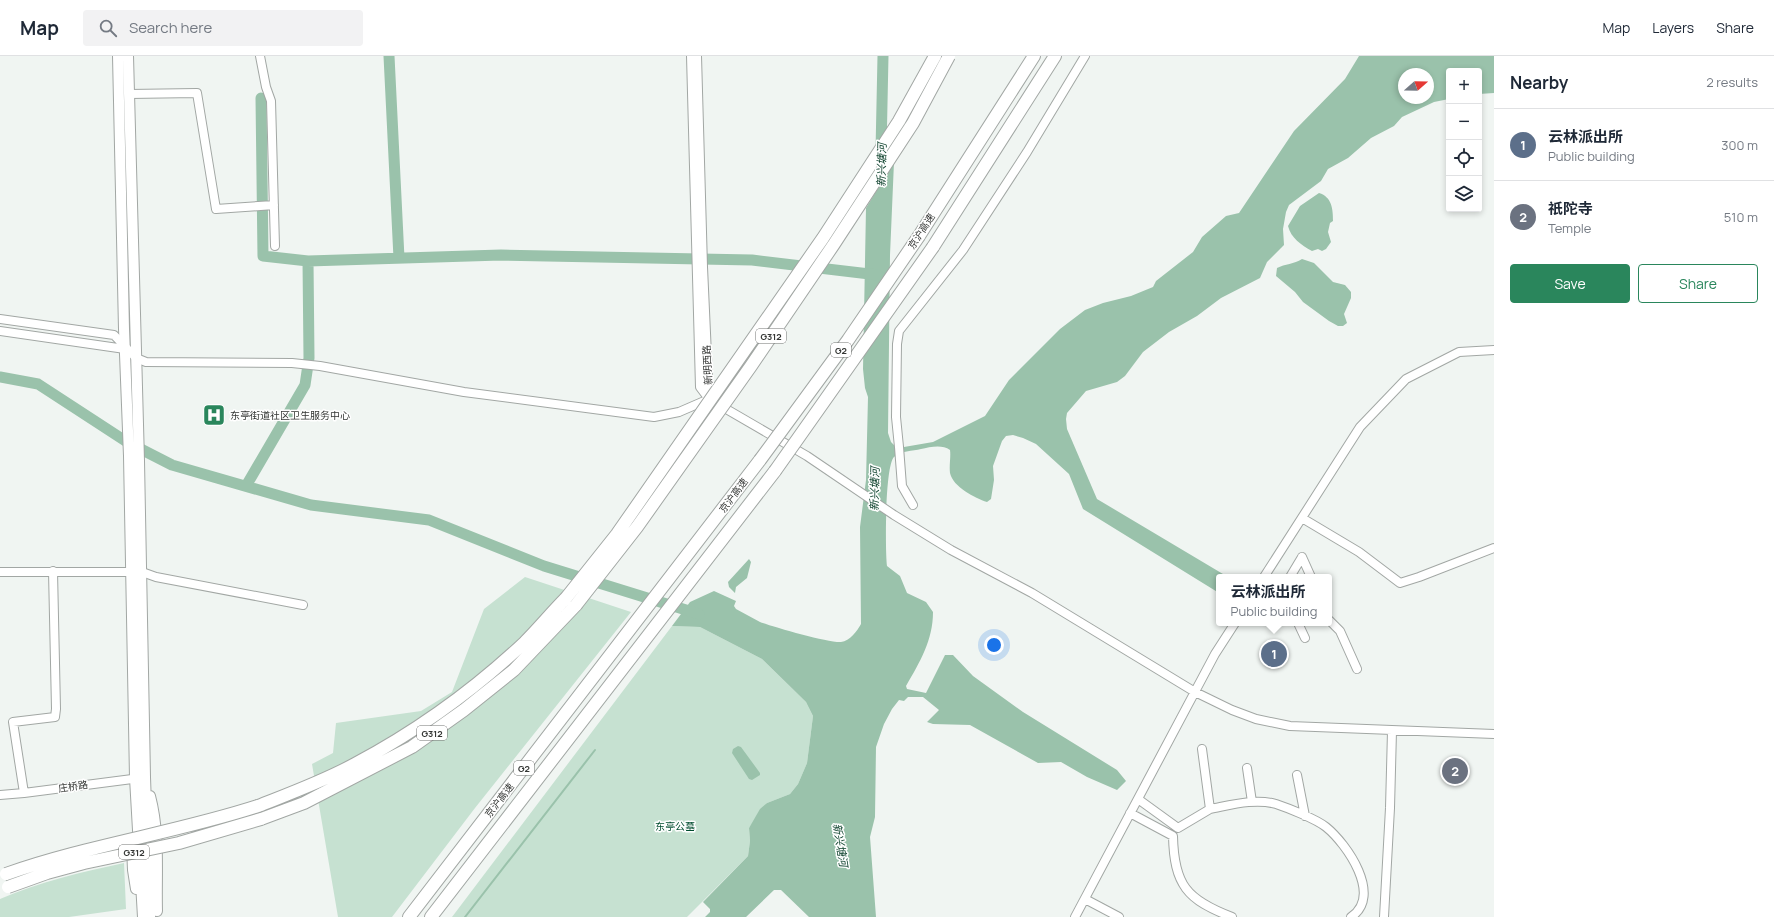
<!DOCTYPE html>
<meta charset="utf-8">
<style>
body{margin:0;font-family:Manrope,"Noto Sans SC",sans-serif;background:#f2f2f3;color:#1f2937}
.controls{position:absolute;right:12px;top:12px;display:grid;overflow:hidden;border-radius:4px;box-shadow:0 2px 6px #0003}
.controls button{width:36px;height:36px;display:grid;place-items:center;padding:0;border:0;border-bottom:1px solid #e0e1e3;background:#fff;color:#1f2937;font:20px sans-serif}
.compass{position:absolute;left:1398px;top:12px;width:36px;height:36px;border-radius:50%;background:#fff;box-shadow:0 2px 6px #0003;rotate:70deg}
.you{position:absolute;left:994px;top:589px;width:14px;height:14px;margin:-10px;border:3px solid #fff;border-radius:50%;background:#1a73e8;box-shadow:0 0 0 6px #1a73e833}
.badge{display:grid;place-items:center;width:26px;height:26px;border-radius:50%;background:#2a865c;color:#fff;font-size:13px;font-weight:700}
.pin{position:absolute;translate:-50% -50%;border:2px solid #fff;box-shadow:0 1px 4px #0006}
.popup{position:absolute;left:1216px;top:518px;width:116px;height:52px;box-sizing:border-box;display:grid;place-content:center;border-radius:4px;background:#fff;filter:drop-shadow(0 1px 3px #0005);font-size:13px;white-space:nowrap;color:#747a83}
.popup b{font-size:15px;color:#1f2937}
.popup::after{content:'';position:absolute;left:50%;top:100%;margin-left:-8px;border:8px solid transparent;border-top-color:#fff}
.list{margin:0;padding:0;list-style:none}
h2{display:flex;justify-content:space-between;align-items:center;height:52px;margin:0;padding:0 16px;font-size:17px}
h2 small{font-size:13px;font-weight:400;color:#747a83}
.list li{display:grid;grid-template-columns:26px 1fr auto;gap:12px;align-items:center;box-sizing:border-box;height:72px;padding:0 16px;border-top:1px solid #e0e1e3}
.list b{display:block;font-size:15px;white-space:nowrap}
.list p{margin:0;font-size:13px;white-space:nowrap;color:#747a83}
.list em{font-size:13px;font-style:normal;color:#747a83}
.actions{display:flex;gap:8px;padding:12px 16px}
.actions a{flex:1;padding:9px 0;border:1px solid #2a865c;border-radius:4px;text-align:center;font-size:14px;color:#2a865c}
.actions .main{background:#2a865c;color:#fff}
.icon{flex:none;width:22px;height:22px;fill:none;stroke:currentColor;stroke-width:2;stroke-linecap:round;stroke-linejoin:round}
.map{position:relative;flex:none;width:1494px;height:861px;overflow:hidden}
header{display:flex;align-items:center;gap:24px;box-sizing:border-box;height:56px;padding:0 20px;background:#fff;border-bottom:1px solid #e0e1e3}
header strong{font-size:19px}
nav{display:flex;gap:22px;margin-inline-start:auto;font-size:14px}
.search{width:280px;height:36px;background:#f2f2f3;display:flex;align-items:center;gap:10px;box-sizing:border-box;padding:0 14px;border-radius:4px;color:#747a83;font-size:15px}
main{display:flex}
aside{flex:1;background:#fff}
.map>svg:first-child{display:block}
</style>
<header>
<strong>Map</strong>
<div class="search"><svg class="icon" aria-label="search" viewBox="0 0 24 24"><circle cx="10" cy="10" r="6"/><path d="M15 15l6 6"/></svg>Search here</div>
<nav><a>Map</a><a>Layers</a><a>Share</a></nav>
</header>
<main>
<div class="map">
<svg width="1494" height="861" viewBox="0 0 1494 861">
<rect width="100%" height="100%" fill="#f0f5f2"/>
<path fill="#c6e1d1" d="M525,521L631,556L475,752L392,861H338L312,708L333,697L336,667L421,655L452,636L484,553Z
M672,570L700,571L762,603L806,646L813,660L807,707L798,728L790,738L767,747L749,772L750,785L748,800L687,861H452Z
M124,807L126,853L69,861H0V843C39,826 82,816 124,807Z"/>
<path fill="#9ac2ab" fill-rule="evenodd" d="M1359,0H1494V37L1479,38V15H1449V43L1434,46L1402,61L1394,70L1371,82L1348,102L1328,113L1321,125L1289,149L1286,156L1283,173L1284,189L1267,206L1260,222L1221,242L1197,260L1169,276L1143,296L1125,320L1117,326L1086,335L1067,357L1066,363L1067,373L1097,443L1228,521H1219V537L1083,453L1069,418L1036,388L1023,382L1013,379L1006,380L1002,385L993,410L994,424L991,443L987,446C975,442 953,431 950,417C949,409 951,401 950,394C942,388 930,391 921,393C913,395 900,395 894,401C885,410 885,494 887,510L900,520L907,537L926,546L933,556C933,584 920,606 906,630L907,633L926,637L945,599H953L973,620L1023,656L1117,714L1126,725L1117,734L1087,721L1061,706L1038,707L970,669L933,668L927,666L939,654L923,641H908L904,645L899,644L892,653L884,668L876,691L875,761L870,781L876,861H809L781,834H774L746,861H705L710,856V853L703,846L748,800L750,785L749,772L760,753L767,747L790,738L798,728L807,707L813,660L806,646L762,603L700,571L672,570L690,546L714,535L736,545L734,550L736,553C744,557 752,562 760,566C774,571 829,587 841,586C850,585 857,575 861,568L860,471L866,424L868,341L865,332L863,313L866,152L894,106L890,199L888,377L891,386L894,389L904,391L933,386L985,360L1009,324L1060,273L1085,254L1103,247L1131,240L1153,231L1156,225L1193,196L1202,181L1226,160L1239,157L1294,75L1345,23ZM1404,18H1428V42H1404Z
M1319,137C1332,141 1333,153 1333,165L1330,167L1328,176L1331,186L1326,193L1322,195L1318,193L1312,195C1301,189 1291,182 1288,170L1300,150Z
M1302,203L1314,207L1333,226L1345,229L1351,236V242L1344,258L1347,267L1343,270H1338L1329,265L1303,246L1295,236L1276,220L1277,212C1285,208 1294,208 1302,203Z
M749,503L751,506L747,522L736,531L735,537L729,531L728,526Z
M738,690L741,691L760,717V719L752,724L749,723L732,697L733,693Z"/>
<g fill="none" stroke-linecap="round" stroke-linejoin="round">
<path stroke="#9ac2ab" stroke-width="2" d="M465,861L595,694"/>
<path stroke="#9ac2ab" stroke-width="11" d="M389,0L399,202
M261,42L263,200L308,205
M881,95L883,0
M0,321L38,328L127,386L172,409L311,449L429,464L544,510L699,558
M246,430L305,329L309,302L308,205L501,199L752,204L878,219"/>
<g stroke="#a2a7a4" stroke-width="10">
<path id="minor" d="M260,0L266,31L271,45L275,190
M691,0L700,331L709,343L807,400L894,459L951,494L1032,537L1195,636L1232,654L1256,663L1290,670L1494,678
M697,0L703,211L709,343
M129,38L197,37L216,153L274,149
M0,263L114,279L136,302L146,306L292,307L320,310L464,336L654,361L679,356L709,343
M0,275L125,293
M913,449L902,430L899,391L896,361L897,288L899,275L963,194L1027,96L1085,0
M1302,462L1359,496L1400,527L1419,521L1494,492
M1302,501L1311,521
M0,516H142L156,521L303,549
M1264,521L1360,371L1406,323L1459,296L1494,294
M1290,521L1302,501
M1329,564L1340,575L1357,613
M1298,567L1305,582
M1202,693L1210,753C1231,749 1255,742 1276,748C1288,752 1316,763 1326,771C1347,788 1383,840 1351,861
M1247,712L1252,746
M1297,719L1305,760
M24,737L13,666L55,661L56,653L53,515
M0,739L24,737L140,722
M1138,743L1178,772L1210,753
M1130,757L1173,780C1174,829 1187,844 1232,861
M1085,843L1119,861
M1075,861L1215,598L1235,567
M1384,861L1390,752L1392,675"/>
</g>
<g stroke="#a2a7a4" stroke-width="12">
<path id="major" d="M118,0L124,273L129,400L135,722L143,861
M128,0L139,405L145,721L150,861
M150,740C160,778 156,816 157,855
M132,790L133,814L136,833"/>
</g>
<g stroke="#a2a7a4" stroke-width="14">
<path id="highway" d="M919,180L1034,0
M933,191L1055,0
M258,750C291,737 324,725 355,708C417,675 474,634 525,586C539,572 552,556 566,542
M261,763L304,747L412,691L464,654L514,614L576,549
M409,861L760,404
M431,861L775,415"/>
</g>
<use href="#minor" stroke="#fff" stroke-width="8"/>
<use href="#major" stroke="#fff" stroke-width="10"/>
<use href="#highway" stroke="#fff" stroke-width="12"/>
<g stroke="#a2a7a4" stroke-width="14" stroke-linecap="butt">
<path id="highway-bridge" d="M760,404L848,284L919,180
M775,415L933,191
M566,542L617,478L823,182L899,65L935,0
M576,549L637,471L751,310L834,188L913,67L949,0
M6,818C88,789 175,777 258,750
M8,831L47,817L84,807L179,787L261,763"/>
</g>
<use href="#highway-bridge" stroke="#fff" stroke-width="12"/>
</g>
<defs>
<g id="hospital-square" transform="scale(1.15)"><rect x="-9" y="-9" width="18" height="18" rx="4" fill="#2a865c" stroke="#fff"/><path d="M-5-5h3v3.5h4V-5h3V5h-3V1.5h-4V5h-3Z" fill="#fff"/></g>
</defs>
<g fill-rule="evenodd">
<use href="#hospital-square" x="214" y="359"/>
</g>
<g text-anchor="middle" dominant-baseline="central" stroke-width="3" stroke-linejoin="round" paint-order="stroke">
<g fill="#fff" stroke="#717271" stroke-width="1">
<rect x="756" y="273" width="30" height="14" rx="3"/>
<rect x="831" y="287" width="20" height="14" rx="3"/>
<rect x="417" y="670" width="30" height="14" rx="3"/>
<rect x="514" y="705" width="20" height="14" rx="3"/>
<rect x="119" y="789" width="30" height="14" rx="3"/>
</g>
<g font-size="9" font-weight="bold" fill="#343634">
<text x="771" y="280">G312</text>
<text x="841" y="294">G2</text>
<text x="432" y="677">G312</text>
<text x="524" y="712">G2</text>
<text x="134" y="796">G312</text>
</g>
<g font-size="10" fill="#343634" stroke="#fff">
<text transform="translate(921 175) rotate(-57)">京沪高速</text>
<text transform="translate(707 309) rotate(-93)">新明西路</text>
<text transform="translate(733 439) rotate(-53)">京沪高速</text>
<text transform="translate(73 730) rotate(-8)">庄桥路</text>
<text transform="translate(499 744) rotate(-52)">京沪高速</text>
</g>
<g font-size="10" fill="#343634" stroke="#fff" text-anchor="start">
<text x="230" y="359">东亭街道社区卫生服务中心</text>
</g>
<g font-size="10" fill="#004c2e" stroke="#fff">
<text x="675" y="770">东亭公墓</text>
</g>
<g font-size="11" font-style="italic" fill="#053b25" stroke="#fff">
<text transform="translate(881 109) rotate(-89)">新兴塘河</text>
<text transform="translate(874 433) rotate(-89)">新兴塘河</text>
<text transform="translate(841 789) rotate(81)">新兴塘河</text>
</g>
</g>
</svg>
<div class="controls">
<button>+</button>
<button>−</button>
<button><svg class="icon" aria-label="locate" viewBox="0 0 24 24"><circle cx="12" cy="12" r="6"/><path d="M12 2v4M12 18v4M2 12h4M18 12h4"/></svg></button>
<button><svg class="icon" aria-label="layers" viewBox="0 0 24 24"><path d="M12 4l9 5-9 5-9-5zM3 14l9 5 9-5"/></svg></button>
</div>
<svg class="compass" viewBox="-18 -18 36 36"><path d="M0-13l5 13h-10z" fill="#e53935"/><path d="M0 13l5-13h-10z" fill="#747a83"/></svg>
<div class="you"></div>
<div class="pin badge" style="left:1274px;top:598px;background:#5c6f8a">1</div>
<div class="popup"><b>云林派出所</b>Public building</div>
<div class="pin badge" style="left:1455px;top:715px;background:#6b7280">2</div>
</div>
<aside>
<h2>Nearby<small>2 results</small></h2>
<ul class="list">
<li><span class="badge" style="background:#5c6f8a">1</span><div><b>云林派出所</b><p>Public building</p></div><em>300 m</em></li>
<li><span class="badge" style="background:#6b7280">2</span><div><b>祇陀寺</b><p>Temple</p></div><em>510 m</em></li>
</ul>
<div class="actions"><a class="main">Save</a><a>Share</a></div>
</aside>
</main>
